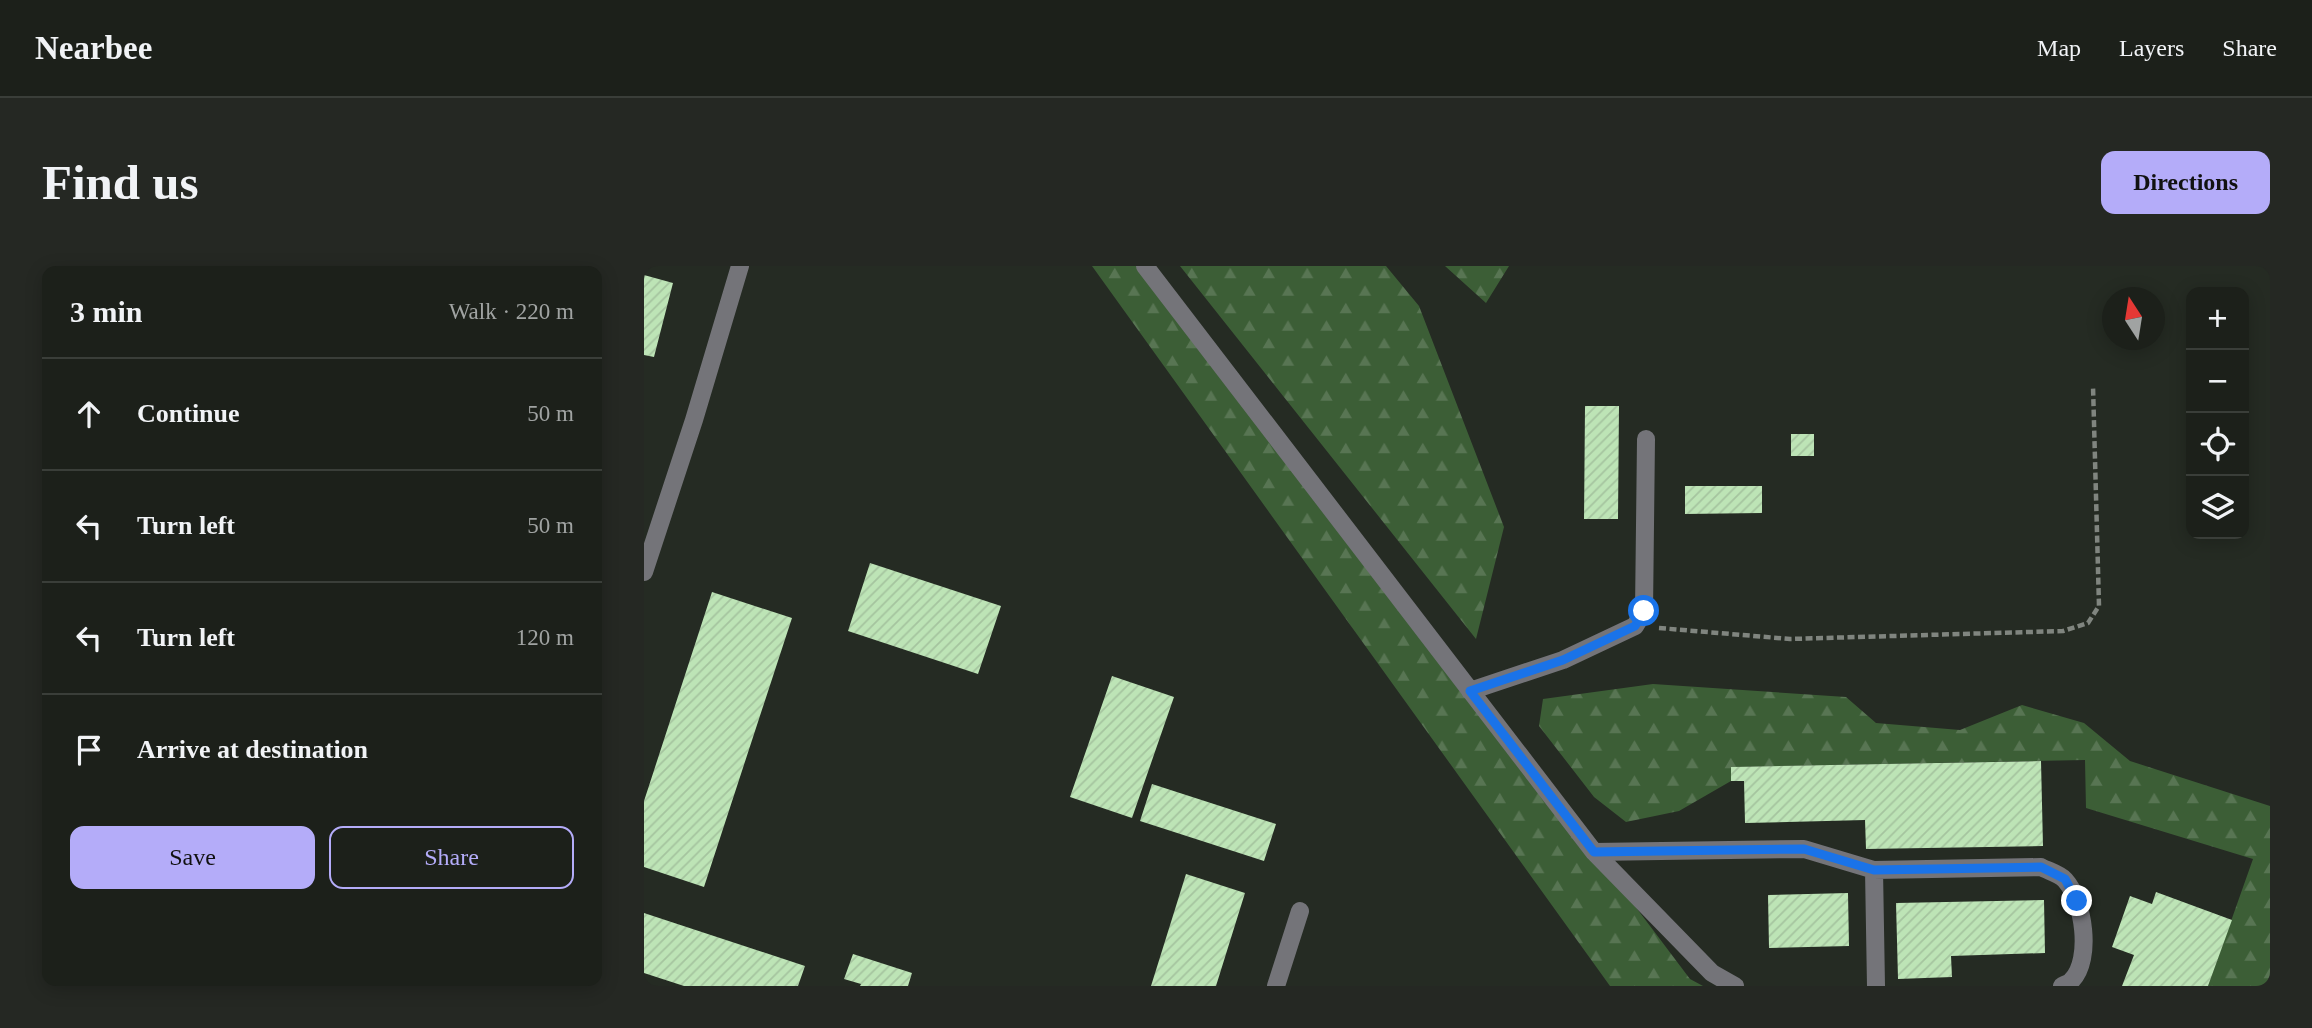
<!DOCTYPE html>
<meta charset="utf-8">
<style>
body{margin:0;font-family:Georgia,serif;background:#252823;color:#f1f3f6}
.controls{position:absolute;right:21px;top:21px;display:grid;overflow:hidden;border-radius:14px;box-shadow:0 4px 18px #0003}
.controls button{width:63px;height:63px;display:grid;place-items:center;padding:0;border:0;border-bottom:2px solid #3a3e39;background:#1c201a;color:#f1f3f6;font:35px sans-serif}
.compass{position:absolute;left:1458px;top:21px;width:63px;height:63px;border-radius:50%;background:#1c201a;box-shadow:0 4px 18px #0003;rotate:348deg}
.stop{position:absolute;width:21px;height:21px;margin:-16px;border:5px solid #1a73e8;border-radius:50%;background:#fff}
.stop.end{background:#1a73e8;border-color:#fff;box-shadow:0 2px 7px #0008}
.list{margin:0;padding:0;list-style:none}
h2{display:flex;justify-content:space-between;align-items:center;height:91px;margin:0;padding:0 28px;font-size:30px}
h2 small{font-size:23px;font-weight:400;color:#a0a3a2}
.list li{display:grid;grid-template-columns:46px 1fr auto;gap:21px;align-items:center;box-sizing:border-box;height:112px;padding:0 28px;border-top:2px solid #3a3e39}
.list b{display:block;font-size:26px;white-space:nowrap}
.list em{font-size:23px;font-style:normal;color:#a0a3a2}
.actions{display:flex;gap:14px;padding:21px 28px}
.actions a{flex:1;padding:16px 0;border:2px solid #b4acf9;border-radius:14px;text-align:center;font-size:24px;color:#b4acf9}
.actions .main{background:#b4acf9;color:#111}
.icon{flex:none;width:38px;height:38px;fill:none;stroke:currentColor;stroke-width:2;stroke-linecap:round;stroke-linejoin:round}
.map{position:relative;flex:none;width:1626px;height:720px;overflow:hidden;border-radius:14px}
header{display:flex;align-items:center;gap:42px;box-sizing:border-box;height:98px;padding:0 35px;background:#1c201a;border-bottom:2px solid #3a3e39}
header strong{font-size:33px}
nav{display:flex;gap:38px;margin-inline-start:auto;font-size:24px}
.intro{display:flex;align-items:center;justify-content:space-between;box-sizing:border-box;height:168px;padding:0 42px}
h1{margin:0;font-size:49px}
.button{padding:18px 32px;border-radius:14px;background:#b4acf9;color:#111;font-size:24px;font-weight:700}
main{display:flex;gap:42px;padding:0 42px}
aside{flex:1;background:#1c201a;border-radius:14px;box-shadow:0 4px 18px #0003}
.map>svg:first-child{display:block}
</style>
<header>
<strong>Nearbee</strong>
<nav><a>Map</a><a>Layers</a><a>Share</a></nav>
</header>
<div class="intro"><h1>Find us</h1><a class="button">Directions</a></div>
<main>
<aside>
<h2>3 min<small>Walk · 220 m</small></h2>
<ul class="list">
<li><svg class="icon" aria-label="ahead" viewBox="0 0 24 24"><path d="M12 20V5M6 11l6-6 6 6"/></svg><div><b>Continue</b></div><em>50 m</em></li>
<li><svg class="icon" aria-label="left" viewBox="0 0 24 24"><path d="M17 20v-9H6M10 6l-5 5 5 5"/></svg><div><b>Turn left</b></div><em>50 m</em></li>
<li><svg class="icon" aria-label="left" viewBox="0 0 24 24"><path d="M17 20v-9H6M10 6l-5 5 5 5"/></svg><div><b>Turn left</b></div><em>120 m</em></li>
<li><svg class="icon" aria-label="arrive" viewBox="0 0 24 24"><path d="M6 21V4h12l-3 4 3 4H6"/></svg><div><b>Arrive at destination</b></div></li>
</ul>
<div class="actions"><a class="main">Save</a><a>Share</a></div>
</aside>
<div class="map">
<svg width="1626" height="720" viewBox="0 0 1626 720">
<defs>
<pattern id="forest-firs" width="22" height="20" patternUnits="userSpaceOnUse" patternTransform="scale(1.75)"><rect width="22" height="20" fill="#3c5e36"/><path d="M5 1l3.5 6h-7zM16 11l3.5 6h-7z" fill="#587553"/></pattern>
<pattern id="building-hatch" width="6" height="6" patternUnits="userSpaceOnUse" patternTransform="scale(1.75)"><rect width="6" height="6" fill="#bde4b6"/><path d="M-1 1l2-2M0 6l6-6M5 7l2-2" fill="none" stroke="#a5c49f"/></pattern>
</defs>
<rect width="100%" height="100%" fill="#252b23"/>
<path fill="url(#forest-firs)" d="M448,0H508L1046,713L1059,720H966Z
M536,0H742L775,40L860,261L832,373Z
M801,0H865L842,37Z
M1009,418L1202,431L1232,457L1316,464L1378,439L1440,457L1486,495L1626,540V720H1564L1609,593L1442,542L1441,494L1088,501L1087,515L1035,545L982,556L950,531L895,460L899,433Z"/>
<path fill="url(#building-hatch)" d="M0,9L29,17L10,91L0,89Z
M941,140H975L974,253H940Z
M1147,168H1170V190H1147Z
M1041,220H1118V247L1041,248Z
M226,297L357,340L334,408L204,365Z
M68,326L148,352L60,621L0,601V535Z
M468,410L530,431L488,552L426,531Z
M1397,495L1399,580L1222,583L1221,554L1101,557L1100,515H1087V501Z
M508,518L632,558L620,595L496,555Z
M542,608L601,627L572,720H507Z
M1512,626L1588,654L1564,720H1478L1490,689L1468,681L1486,630L1508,638Z
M1204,627L1205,680L1125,682L1124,629Z
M1400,634L1401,687L1307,690L1308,711L1254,713L1252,637Z
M0,647L161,700L154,720H40L0,707Z
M209,688L268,707L264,720H216L217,718L200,713Z"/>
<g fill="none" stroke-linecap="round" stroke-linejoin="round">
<path stroke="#80857f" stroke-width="4.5" stroke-dasharray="7 3.5" stroke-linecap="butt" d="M1015,362L1146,373L1419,365L1444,357L1455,340L1449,120"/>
<path stroke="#747479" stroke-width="18" d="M501,0L950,586L1068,707L1091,720
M0,306L50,154L96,0
M826,425L919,394L991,360L1000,345L1002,173
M950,586L1160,583L1230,604L1397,601C1404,605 1416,608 1421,614C1440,635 1448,693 1428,714C1426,717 1422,718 1418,720
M1230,604L1232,720
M632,720L656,645"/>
</g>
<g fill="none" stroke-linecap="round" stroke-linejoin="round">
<path stroke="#1a73e8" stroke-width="9" d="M1000,345L991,360L919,394L826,425L950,586L1160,583L1230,604L1397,601L1421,613L1433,635"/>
</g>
</svg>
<div class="controls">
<button>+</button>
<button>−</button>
<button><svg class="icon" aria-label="locate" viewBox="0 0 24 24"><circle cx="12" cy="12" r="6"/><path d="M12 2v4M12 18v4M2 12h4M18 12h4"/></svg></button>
<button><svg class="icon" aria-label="layers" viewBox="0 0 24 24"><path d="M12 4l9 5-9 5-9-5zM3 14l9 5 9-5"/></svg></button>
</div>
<svg class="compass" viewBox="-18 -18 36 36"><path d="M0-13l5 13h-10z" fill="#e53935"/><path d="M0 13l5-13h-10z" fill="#a0a3a2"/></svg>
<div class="stop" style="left:1000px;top:345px"></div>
<div class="stop end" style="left:1433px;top:635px"></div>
</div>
</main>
